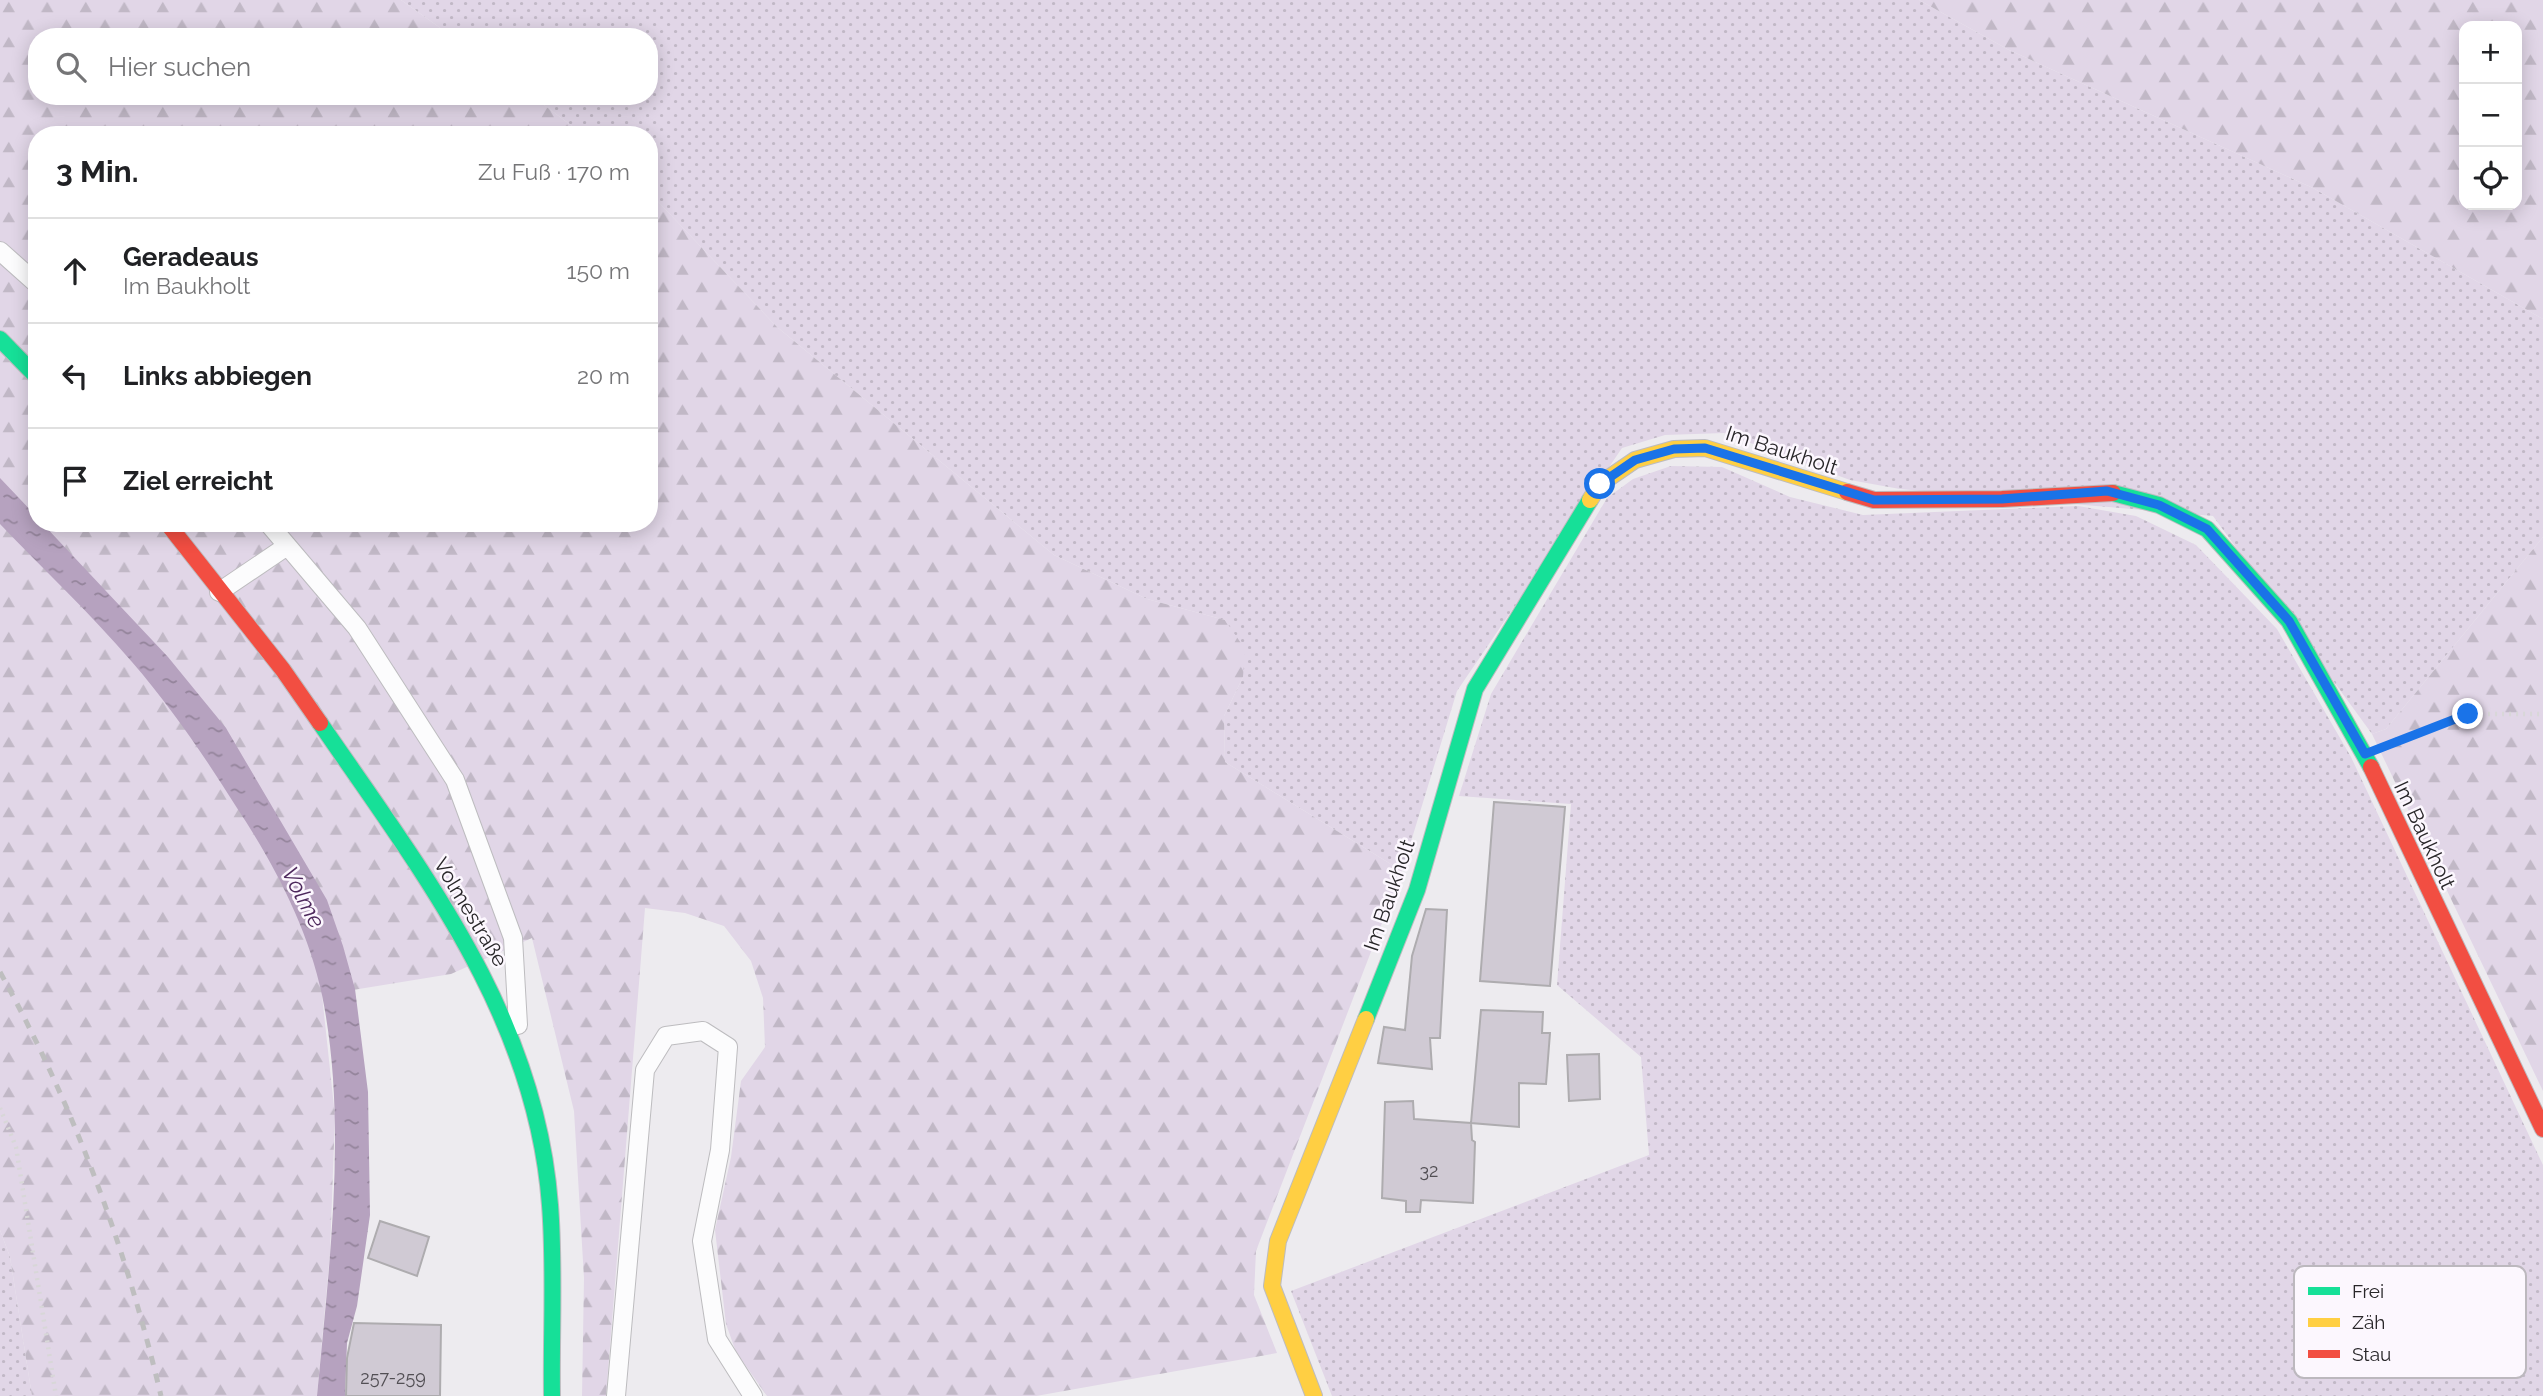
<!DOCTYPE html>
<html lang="de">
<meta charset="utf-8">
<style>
body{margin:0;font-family:Raleway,sans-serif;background:#f6f6f6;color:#202124}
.controls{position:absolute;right:21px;top:21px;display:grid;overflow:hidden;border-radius:14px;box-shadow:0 4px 18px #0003}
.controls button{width:63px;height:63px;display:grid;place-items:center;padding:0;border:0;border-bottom:2px solid #e0e0e0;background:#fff;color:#202124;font:35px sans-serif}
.stop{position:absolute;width:21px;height:21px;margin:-16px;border:5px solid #1a73e8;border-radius:50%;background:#fff}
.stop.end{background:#1a73e8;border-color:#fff;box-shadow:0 2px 7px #0008}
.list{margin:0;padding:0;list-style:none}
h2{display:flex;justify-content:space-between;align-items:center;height:91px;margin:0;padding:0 28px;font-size:30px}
h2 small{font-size:23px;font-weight:400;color:#757577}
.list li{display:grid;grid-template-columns:46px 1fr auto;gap:21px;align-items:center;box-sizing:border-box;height:105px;padding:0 28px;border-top:2px solid #e0e0e0}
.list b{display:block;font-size:26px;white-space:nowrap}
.list p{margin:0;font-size:23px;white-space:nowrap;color:#757577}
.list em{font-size:23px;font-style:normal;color:#757577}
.icon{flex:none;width:38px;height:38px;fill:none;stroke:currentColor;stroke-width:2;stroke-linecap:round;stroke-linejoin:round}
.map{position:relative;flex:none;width:2543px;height:1396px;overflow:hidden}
.search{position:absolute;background:#fff;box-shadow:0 4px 18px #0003;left:28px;top:28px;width:630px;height:77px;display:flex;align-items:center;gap:18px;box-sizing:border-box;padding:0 24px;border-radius:28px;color:#757577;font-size:26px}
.panel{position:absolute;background:#fff;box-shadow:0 4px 18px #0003;left:28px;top:126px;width:630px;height:406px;border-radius:28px}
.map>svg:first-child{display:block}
</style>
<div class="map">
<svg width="2543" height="1396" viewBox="0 0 2543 1396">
<defs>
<pattern id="grass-dots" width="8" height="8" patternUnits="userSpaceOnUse" patternTransform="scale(1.75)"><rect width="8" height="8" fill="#e1d6e7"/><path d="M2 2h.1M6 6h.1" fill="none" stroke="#c1b8c6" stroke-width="1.8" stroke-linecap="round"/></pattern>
<pattern id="forest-firs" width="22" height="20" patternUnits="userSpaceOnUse" patternTransform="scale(1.75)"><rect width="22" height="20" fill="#e1d6e7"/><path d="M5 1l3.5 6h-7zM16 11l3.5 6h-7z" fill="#c1b8c6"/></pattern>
<pattern id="water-ripples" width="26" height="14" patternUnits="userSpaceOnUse" patternTransform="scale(1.75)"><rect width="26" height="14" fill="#b6a2bf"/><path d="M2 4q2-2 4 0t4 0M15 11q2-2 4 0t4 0" fill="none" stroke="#94849b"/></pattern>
</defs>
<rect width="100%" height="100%" fill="#edebef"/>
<path fill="url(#grass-dots)" d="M401,0H1919L2009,50L2313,188L2543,319V537L2386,729L2372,734L2213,516L1900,489L1850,480L1724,433L1665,435L1622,448L1457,691L1402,871L1225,762L1224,716L1243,677L1225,620L1147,599L1054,555L777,327L649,192V135H584L532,96H649V37H453Z
M1671,466L1722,467L1790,497L1863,515L2078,506L2136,516L2196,545L2277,629L2351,757L2543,1165V1396H1332L1291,1291L1649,1155L1641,1057L1557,985L1571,804L1459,796L1491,694L1607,498L1633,479Z
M0,1230L10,1257L32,1396H0Z"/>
<path fill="url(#forest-firs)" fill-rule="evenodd" d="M0,0H401L453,37H37V96H532L584,135H37V523H649V192L777,327L1054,555L1147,599L1225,620L1245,649L1243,677L1224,716L1225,762L1402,871L1256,1251L1254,1295L1277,1353L1036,1396H767L736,1352L726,1324L715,1230L731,1157L741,1081L765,1047L763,998L751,961L724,926L685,913L645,908L606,1396H582L584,1278L574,1111L532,938L451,974L322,995L335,1116L330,1253L317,1396H32L10,1257L0,1230Z
M1919,0H2543V319L2313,188L2009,50ZM2464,26H2517V205H2464Z
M2543,537V1091L2372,734L2386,729Z"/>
<path fill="url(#water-ripples)" d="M0,478L37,517V523H42L168,657L226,728L327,900L343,946L355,989L368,1092L370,1215L357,1306L347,1343L345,1396H317C329,1267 348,1122 322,995C308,928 274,864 237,808C205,757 171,707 132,662C91,614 44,570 0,524Z"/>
<path fill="#d0cad4" stroke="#aeacaf" stroke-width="2" d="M1494,802L1565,807L1550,986L1480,981Z
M1426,909L1447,910L1440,1038H1430L1432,1069L1378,1063L1384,1027L1405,1030L1412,956Z
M1481,1010L1543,1012L1542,1033H1550L1546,1084L1519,1083V1127L1471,1123Z
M1599,1054L1600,1099L1569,1101L1567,1055Z
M1413,1101L1414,1119L1471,1123L1472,1140L1475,1142L1473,1203L1421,1200L1420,1212H1406V1201L1382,1198L1385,1102Z
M380,1221L429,1237L417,1276L368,1258Z
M354,1323L441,1325L440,1396H346L347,1358Z"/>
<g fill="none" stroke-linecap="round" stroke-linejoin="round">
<g stroke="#bdbcbf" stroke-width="20">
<path id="lane" d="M0,251L37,284
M268,523L357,628L455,780L513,938L518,1025
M219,592L287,546
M616,1396L645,1070L666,1036L703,1031L728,1047L720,1150L702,1241L717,1339L753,1396"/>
</g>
<g stroke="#bdbcbf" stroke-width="18">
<path id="fast" d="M0,339L37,377
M2113,493L2159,505L2207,529L2289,621L2371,767
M320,723C423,873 536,1016 550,1205C555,1268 551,1333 552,1396
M1366,1019L1417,890L1475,689L1590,500"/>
</g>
<g stroke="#bdbcbf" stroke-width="18">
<path id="slow" d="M1590,500L1600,484L1635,460L1674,449L1705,448L1847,492
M1314,1396L1272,1286L1278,1241L1366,1019"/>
</g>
<g stroke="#bdbcbf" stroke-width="18">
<path id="jam" d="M1847,492L1874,500L2002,499L2113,493
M167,523L283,670L320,723
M2371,767L2543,1129"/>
</g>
<path stroke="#d8d7d8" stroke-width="4.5" stroke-dasharray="2 5" stroke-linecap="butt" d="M2402,740L2468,714H2543
M0,1108L16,1147L56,1396"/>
<use href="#lane" stroke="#fcfcfd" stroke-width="18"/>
<use href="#fast" stroke="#16e098" stroke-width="16"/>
<use href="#slow" stroke="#ffcf43" stroke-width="16"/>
<use href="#jam" stroke="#f24e42" stroke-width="16"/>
<path stroke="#bebebf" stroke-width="5" stroke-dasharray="9 9" stroke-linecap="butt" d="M0,972C74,1106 126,1247 161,1396"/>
</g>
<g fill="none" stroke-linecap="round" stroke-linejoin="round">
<path stroke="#1a73e8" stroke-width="9" d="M1600,484L1635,460L1674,449L1705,448L1874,500L2002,499L2107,491L2159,505L2207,529L2289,621L2365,754L2468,714"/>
</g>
<g text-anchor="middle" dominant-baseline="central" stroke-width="5" stroke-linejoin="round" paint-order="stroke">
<g font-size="18" fill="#524f54">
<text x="1429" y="1170">32</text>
<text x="393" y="1377">257-259</text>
</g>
<g font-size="21" fill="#282629" stroke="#fcf7fe">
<text transform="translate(1782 450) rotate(18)">Im Baukholt</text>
<text transform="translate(2425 835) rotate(65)">Im Baukholt</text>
<text transform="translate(1389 895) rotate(-71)">Im Baukholt</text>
<text transform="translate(471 912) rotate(59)">Volmestraße</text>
</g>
<g font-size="23" font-style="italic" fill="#4d285c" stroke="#fcf7fe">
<text transform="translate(304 897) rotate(62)">Volme</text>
</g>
</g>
<rect x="2294" y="1266" width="232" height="112" rx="10" fill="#fcf7fe" stroke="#bcb8be" stroke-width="2"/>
<rect x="2308" y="1287" width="32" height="8" fill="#16e098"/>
<rect x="2308" y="1318" width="32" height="9" fill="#ffcf43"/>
<rect x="2308" y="1350" width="32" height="8" fill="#f24e42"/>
<g font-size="19" fill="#282629">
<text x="2352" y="1298">Frei</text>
<text x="2352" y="1329">Zäh</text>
<text x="2352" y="1361">Stau</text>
</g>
</svg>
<div class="controls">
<button>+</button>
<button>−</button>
<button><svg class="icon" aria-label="locate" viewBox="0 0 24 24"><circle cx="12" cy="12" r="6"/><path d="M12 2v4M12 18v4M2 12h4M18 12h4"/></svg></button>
</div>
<div class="stop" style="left:1600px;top:484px"></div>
<div class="stop end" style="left:2468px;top:714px"></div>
<div class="search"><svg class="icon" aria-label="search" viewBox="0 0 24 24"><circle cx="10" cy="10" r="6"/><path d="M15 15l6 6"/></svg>Hier suchen</div>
<section class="panel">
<h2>3 Min.<small>Zu Fuß · 170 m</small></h2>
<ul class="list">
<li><svg class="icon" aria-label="ahead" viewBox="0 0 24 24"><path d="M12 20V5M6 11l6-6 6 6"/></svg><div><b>Geradeaus</b><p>Im Baukholt</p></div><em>150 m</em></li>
<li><svg class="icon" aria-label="left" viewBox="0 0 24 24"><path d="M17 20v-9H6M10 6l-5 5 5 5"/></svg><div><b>Links abbiegen</b></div><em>20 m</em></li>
<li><svg class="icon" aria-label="arrive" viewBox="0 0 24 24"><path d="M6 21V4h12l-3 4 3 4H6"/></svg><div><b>Ziel erreicht</b></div></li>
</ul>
</section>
</div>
